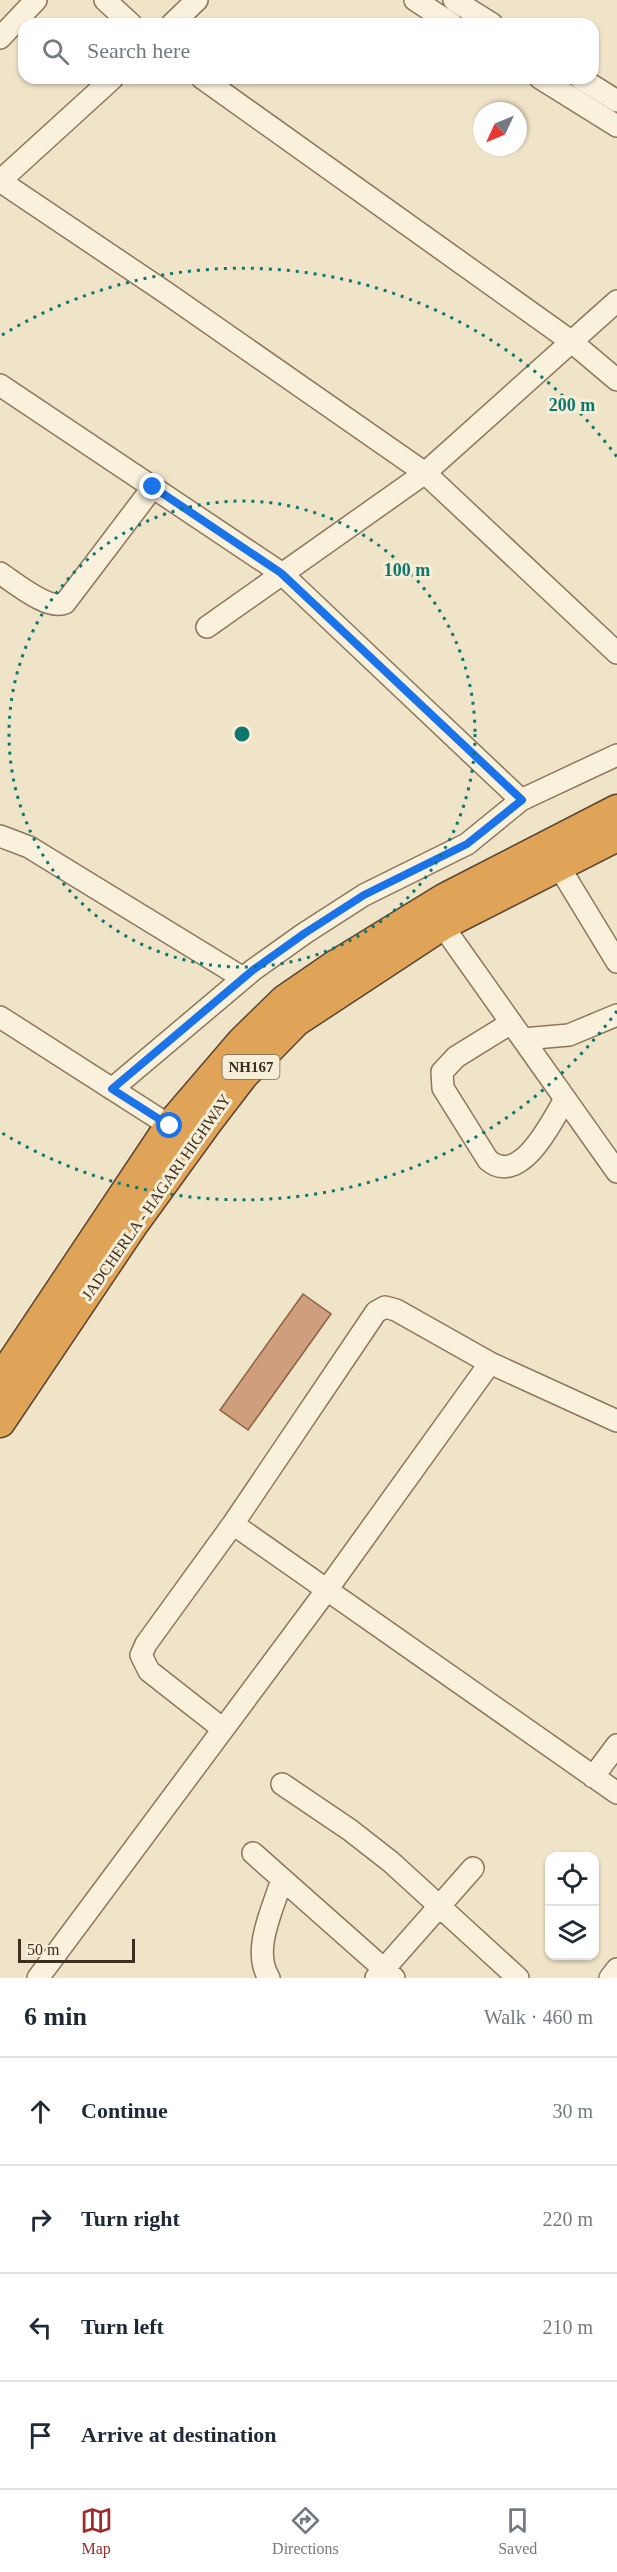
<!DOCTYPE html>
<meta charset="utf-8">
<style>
body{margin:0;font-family:"Times New Roman",serif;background:#f6f6f7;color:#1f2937}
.controls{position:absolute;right:18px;bottom:18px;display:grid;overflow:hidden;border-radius:12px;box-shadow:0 2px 4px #0004}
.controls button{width:54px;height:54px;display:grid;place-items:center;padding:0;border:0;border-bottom:2px solid #e0e1e3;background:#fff;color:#1f2937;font:30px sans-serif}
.compass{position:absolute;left:473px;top:102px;width:54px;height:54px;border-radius:50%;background:#fff;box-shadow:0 2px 4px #0004;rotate:226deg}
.scale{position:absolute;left:18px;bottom:15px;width:117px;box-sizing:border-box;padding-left:6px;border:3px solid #3d2e20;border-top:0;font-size:16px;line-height:21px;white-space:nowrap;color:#3d2e20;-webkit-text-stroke:4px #f7eed8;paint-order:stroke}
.stop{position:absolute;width:18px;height:18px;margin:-14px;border:4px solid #1a73e8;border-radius:50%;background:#fff}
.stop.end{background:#1a73e8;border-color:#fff;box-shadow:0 2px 6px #0008}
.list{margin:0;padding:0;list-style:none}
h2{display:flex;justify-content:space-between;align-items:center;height:78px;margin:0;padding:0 24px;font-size:26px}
h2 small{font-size:20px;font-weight:400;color:#747a83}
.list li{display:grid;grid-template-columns:39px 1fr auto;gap:18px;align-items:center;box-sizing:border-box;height:108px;padding:0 24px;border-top:2px solid #e0e1e3}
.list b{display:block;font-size:22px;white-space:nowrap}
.list em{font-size:20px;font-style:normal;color:#747a83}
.icon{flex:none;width:33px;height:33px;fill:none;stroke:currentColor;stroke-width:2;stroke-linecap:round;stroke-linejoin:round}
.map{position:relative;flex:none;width:617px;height:1978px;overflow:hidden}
.search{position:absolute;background:#fff;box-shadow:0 2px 4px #0004;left:18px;right:18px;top:18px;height:66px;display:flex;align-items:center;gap:15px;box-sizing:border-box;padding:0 21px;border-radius:18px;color:#747a83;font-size:22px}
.sheet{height:510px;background:#fff}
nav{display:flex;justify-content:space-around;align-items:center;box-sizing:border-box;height:84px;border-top:2px solid #e0e1e3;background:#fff;font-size:16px;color:#747a83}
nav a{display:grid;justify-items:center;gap:3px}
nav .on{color:#9e2a2b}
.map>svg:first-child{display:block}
</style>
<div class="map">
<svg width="617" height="1978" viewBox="0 0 617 1978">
<rect width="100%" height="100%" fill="#f0e4c8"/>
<path fill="#cf9f7d" stroke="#8d5f41" stroke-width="1.5" d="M303,1294L331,1314L248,1430L220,1410Z"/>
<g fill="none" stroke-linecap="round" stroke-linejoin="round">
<g stroke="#8d765c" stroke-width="24">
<path id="minor" d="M105,0L131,24
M415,0L452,24
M454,0L492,24
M172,24L197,0
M0,38L36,0
M202,78L572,342L617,380
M540,78L617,126
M580,78L617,101
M0,181L165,292L425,473L617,653
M0,181L113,78
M0,385L281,573L521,800
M0,573C15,583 49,611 65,603L153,487
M207,627L425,473L617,301
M0,836L29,847L243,978
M558,865L617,962
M442,925L617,1172
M0,1017L170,1126
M511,1023L456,1057L442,1072L443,1088L488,1160C520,1188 553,1120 565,1099
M523,1039L569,1035L617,1015
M112,1089L253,970L305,933L364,895L467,844L521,800L617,755
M233,1524L617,1793
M223,1729L149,1671L141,1655L146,1644L233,1524L376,1312L385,1307L396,1310L490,1363L617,1421
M593,1777L617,1745
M282,1784L350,1830L391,1862L518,1978
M253,1853L394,1978
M38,1978L326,1591L490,1363
M269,1978C251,1950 274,1907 282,1879
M376,1978L473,1868
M610,1978L617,1969"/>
</g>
<g stroke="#5b4430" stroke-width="33">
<path id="highway" d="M0,1381L170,1126L242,1042L285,1000L333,967L444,899L617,810
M0,1422L133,1224L207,1122L243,1075L296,1021L442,925L617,836"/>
</g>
<use href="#minor" stroke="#faf1dc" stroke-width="21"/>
<use href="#highway" stroke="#e0a458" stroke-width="30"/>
</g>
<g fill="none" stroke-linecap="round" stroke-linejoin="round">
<path stroke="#1a73e8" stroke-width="8" d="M153,487L281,573L522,800L467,844L364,895L305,933L253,970L112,1089L170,1126"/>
</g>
<g fill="none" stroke="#0f766e" stroke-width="3" stroke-dasharray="3 6">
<circle cx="242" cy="734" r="233"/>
<path d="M617 1011A466 466 0 0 1 2 1133M2 335A466 466 0 0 1 617 457"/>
</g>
<g text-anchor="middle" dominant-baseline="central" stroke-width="6" stroke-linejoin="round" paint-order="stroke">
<rect fill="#f7eed8" stroke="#756857" stroke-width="1.5" x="222.5" y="1055" width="57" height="24" rx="4.5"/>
<g font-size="15" font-weight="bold" fill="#3d2e20">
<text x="251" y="1067">NH167</text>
</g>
<g font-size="16" fill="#3d2e20" stroke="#f7eed8">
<text transform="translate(156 1197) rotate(-55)">JADCHERLA - HAGARI HIGHWAY</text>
</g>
</g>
<circle cx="242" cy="734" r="9" fill="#0f766e" stroke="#f7eed8" stroke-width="3"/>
<g font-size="18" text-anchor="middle" font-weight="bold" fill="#0f766e" stroke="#f7eed8" stroke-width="6" stroke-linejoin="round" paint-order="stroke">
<text x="572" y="411">200 m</text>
<text x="407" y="576">100 m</text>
</g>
</svg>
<div class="controls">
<button><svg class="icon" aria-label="locate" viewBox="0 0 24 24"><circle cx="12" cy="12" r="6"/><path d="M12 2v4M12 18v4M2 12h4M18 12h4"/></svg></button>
<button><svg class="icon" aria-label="layers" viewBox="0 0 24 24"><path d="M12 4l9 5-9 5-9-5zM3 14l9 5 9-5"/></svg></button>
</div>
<svg class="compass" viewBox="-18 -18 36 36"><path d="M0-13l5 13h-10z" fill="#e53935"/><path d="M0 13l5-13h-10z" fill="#747a83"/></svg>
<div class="scale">50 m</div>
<div class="stop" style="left:170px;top:1126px"></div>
<div class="stop end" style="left:153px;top:487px"></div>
<div class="search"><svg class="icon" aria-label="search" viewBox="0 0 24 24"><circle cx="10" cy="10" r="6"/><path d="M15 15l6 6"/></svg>Search here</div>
</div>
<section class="sheet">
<h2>6 min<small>Walk · 460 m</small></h2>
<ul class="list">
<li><svg class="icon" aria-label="ahead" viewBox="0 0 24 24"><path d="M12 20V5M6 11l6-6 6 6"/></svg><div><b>Continue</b></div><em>30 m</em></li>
<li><svg class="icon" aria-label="right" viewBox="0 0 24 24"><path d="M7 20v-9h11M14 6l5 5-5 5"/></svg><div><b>Turn right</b></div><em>220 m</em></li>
<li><svg class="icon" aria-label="left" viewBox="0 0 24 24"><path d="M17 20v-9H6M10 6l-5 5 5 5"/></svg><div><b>Turn left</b></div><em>210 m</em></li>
<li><svg class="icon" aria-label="arrive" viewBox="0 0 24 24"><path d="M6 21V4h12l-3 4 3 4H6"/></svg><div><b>Arrive at destination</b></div></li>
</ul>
</section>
<nav>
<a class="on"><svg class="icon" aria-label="map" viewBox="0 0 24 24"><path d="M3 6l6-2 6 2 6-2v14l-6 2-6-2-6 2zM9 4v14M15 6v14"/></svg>Map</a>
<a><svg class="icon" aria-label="directions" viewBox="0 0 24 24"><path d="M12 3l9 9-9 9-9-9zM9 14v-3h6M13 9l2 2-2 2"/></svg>Directions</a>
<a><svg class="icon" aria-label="saved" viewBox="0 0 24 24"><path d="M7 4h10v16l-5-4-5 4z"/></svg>Saved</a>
</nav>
